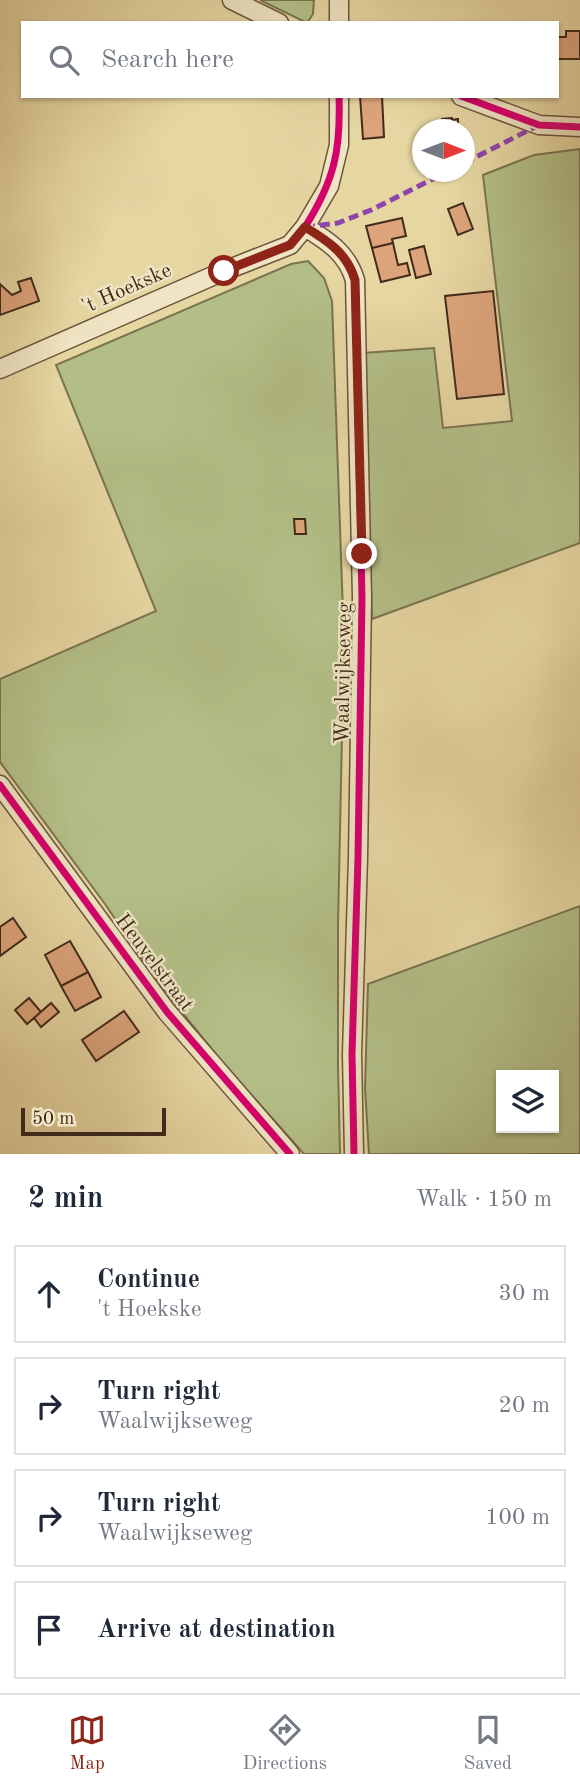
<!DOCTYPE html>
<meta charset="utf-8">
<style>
body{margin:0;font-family:"Old Standard TT",serif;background:#f6f6f7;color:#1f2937}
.controls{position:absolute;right:21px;bottom:21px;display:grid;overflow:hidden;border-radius:0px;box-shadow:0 2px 5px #0004}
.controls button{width:63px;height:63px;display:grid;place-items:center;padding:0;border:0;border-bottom:2px solid #e0e1e3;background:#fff;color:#1f2937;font:35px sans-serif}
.compass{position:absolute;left:412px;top:119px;width:63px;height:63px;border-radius:50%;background:#fff;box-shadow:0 2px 5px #0004;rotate:90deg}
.scale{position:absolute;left:21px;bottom:18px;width:145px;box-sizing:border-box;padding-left:7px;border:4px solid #422b1a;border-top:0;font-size:19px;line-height:24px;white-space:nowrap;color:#422b1a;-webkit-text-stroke:5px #efe4c3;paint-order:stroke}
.stop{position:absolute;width:21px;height:21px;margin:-16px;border:5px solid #8f2418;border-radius:50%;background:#fff}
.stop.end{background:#8f2418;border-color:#fff;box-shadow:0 2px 7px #0008}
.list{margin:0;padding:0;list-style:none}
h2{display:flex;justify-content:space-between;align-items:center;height:91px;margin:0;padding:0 28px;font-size:30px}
h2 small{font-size:23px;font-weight:400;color:#747a83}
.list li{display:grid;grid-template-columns:46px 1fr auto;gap:21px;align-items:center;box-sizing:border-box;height:98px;margin:0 14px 14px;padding:0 14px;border:2px solid #e0e1e3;border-radius:0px}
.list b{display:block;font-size:26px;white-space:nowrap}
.list p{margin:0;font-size:23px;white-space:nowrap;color:#747a83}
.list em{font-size:23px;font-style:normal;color:#747a83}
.icon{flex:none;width:38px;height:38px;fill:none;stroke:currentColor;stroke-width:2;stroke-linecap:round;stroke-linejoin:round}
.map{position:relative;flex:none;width:580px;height:1154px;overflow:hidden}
.search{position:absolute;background:#fff;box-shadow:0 2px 5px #0004;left:21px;right:21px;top:21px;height:77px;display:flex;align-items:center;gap:18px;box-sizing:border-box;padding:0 24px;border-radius:0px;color:#747a83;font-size:26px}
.sheet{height:539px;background:#fff}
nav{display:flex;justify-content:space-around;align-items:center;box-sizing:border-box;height:98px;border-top:2px solid #e0e1e3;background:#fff;font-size:19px;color:#747a83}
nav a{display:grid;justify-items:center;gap:4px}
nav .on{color:#8f2418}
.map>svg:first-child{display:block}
</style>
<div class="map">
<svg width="580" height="1154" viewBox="0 0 580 1154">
<rect width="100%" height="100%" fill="#e6d6a2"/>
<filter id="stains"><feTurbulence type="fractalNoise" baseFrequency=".00286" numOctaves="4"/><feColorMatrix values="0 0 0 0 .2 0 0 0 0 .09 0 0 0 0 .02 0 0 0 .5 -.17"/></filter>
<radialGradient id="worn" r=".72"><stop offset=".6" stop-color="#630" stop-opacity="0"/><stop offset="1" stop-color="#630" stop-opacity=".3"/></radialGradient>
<path fill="#b3be86" stroke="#7a7450" stroke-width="2" fill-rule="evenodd" d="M260,0H314L313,14L307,23Z
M580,149V543L372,619L363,353L434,348L443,428L512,421L483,175L534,155Z
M308,261L324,278L332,301L344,641L338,925V1065L340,1154H304L223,1063L160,985L105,904L0,762V679L156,611L56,365L291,264Z
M580,906V1154H369L365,1088L368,984ZM501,1075H554V1128H501Z"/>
<path fill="#dda47b" stroke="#422b1a" stroke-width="2" d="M566,31H580V59H557V37H566Z
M360,96H382L384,137L363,139Z
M452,118V120L458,119V130H442V119Z
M463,203L473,229L458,235L448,209Z
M402,218L406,236L392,239L393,243L372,248L366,226Z
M393,243L398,265L407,263L410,275L381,282L372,248Z
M424,246L431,274L416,278L409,250Z
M31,278L39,301L0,315V284L12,295L21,291L18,282Z
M493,291L504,394L457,399L445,296Z
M294,519H305L306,534H295Z
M13,918L26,937L0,956V927Z
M70,941L88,972L61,986L45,955Z
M88,972L101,997L75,1011L61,986Z
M29,998L41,1012L27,1024L15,1010Z
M51,1003L59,1012L41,1027L34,1018Z
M124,1011L139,1032L96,1061L82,1040Z"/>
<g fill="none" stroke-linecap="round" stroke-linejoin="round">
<g stroke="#6b563c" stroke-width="21">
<path id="street" d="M232,0L279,23
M339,23V0
M461,96L539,125L580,127
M305,227C328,241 347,253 355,280L362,598L358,858L352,1054L354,1154
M0,369L224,271L290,245L305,227L329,186L339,145V96
M0,785L167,1012L290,1154"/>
</g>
<use href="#street" stroke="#efe4c3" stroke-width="18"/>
<path stroke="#8e44ad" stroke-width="5" stroke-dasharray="10 5" stroke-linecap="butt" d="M464,163L539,125
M305,227L338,223L371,210L447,172"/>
<g stroke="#efe4c3" stroke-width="11">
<path id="cycleway" d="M339,96C341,151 334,181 305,227C328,241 347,253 355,280L362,598L358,858L352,1054L354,1154
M461,96L539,125L580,127
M0,785L167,1012L290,1154"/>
</g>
<use href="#cycleway" stroke="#d6006c" stroke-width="7"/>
</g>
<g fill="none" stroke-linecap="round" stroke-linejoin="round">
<path stroke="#8f2418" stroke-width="9" d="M224,271L290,245L305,227C328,241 347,253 355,280L362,554"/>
</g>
<g text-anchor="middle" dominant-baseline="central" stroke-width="5" stroke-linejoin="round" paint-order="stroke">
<g font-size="21" fill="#422b1a" stroke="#efe4c3">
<text transform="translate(127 289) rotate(-24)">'t Hoekske</text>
<text transform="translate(344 673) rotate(-89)">Waalwijkseweg</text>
<text transform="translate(154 963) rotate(53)">Heuvelstraat</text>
</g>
</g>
<rect width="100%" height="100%" filter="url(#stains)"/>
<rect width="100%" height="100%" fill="url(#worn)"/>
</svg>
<div class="controls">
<button><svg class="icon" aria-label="layers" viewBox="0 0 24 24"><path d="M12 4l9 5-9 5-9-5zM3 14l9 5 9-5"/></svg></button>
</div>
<svg class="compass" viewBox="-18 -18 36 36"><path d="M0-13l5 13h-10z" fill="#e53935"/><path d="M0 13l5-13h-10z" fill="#747a83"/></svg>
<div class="scale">50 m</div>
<div class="stop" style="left:224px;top:271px"></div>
<div class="stop end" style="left:362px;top:554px"></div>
<div class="search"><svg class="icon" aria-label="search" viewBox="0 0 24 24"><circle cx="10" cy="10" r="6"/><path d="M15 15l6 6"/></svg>Search here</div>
</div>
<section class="sheet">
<h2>2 min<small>Walk · 150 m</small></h2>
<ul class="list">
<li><svg class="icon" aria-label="ahead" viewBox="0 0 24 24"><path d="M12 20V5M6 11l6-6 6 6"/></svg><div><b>Continue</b><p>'t Hoekske</p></div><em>30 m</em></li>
<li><svg class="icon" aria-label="right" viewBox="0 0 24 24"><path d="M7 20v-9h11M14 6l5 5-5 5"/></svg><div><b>Turn right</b><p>Waalwijkseweg</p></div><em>20 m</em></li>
<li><svg class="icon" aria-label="right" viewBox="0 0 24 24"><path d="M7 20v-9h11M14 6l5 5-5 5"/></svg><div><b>Turn right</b><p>Waalwijkseweg</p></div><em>100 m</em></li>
<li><svg class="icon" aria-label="arrive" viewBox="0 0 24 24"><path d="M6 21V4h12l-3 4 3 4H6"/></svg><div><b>Arrive at destination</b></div></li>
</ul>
</section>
<nav>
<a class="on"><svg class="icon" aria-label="map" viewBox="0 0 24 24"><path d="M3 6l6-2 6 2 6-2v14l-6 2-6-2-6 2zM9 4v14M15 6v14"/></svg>Map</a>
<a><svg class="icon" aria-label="directions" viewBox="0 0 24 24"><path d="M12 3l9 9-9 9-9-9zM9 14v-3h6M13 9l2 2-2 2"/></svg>Directions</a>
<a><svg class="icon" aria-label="saved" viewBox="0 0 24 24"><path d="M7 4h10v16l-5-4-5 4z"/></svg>Saved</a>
</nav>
